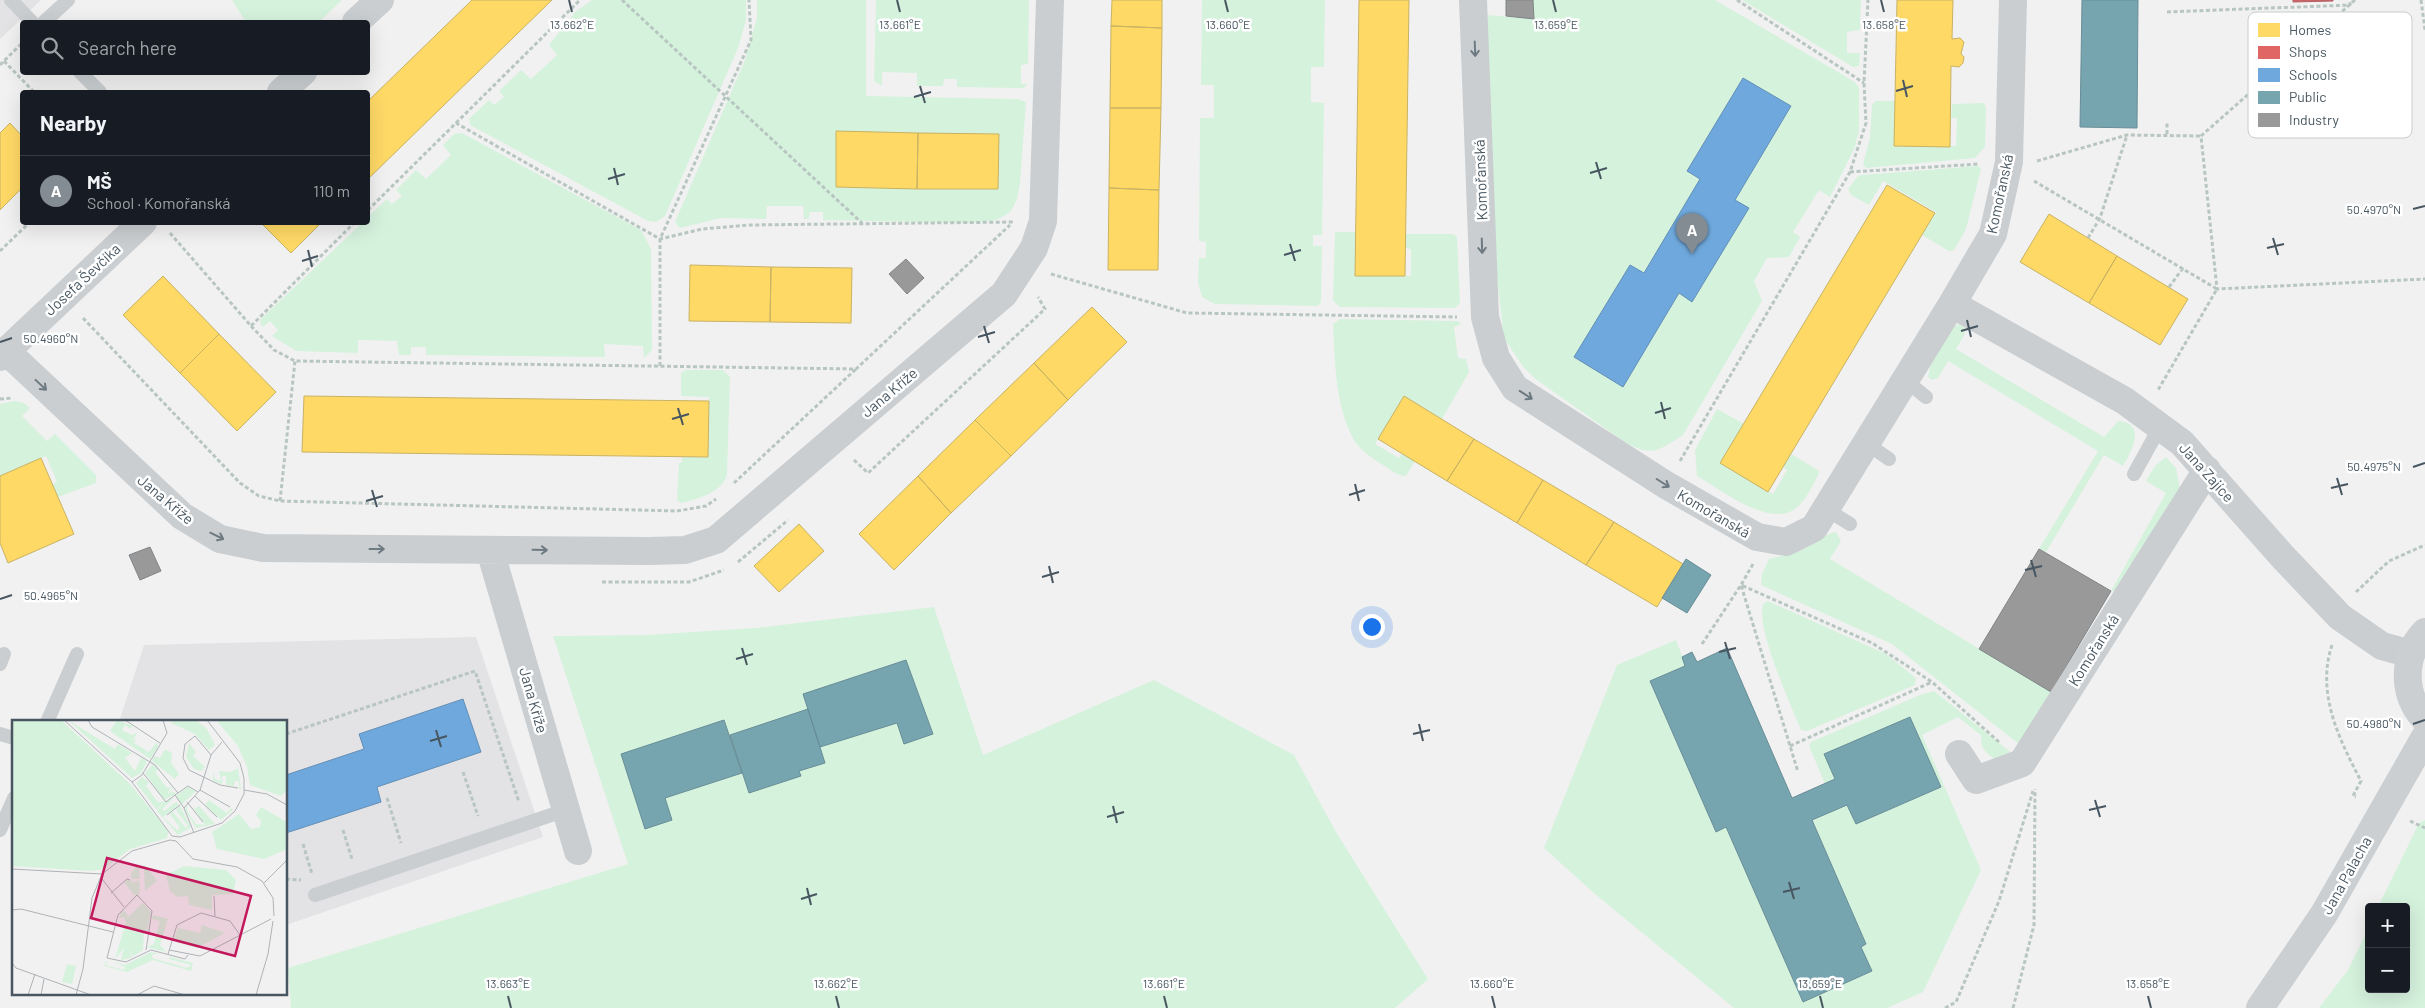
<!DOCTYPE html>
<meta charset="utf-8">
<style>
body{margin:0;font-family:Barlow,sans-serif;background:#20242c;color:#f1f3f6}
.controls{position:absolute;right:15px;bottom:15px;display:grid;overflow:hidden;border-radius:5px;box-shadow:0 5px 20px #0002}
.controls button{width:45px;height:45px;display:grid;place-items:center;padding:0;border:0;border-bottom:1px solid #363941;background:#171b24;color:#f1f3f6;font:25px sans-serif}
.you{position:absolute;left:1371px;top:626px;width:18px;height:18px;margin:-12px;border:4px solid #fff;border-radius:50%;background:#1a73e8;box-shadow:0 0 0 8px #1a73e833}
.badge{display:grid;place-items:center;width:32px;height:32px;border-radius:50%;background:#838c93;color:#fff;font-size:16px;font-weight:700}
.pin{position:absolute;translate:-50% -41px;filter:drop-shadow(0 1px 2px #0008)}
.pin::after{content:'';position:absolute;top:26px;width:18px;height:15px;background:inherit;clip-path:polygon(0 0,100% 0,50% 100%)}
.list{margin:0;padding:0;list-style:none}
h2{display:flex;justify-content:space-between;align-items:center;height:65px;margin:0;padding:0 20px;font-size:21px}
h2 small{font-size:16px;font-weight:400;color:#9ea1a6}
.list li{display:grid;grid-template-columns:32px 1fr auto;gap:15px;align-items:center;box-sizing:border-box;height:70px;padding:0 20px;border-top:1px solid #363941}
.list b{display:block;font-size:19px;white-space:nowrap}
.list p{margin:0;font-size:16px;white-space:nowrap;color:#9ea1a6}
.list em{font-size:16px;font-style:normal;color:#9ea1a6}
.icon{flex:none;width:28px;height:28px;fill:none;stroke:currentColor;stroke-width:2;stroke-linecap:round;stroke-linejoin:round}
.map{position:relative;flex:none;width:2425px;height:1008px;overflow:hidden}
.search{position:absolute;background:#171b24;box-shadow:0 5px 20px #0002;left:20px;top:20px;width:350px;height:55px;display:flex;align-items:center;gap:12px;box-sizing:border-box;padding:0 18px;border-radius:5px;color:#9ea1a6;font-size:19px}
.panel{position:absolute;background:#171b24;box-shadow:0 5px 20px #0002;left:20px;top:90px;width:350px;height:135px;border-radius:5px}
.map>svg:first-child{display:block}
</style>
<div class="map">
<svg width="2425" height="1008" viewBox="0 0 2425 1008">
<rect width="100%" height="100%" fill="#f2f1f1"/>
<path fill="#e3e2e4" d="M0,0H41L0,39Z
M476,637L543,837L286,925V722H119L144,645Z"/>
<path fill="#d5f2dd" d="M232,0H342L319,22H246Z
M592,0H746V20L738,48L665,216L656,222L648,221L470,125L469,119L489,100L494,105L504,97L499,91L521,70L531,79L557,55L549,45L575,12Z
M757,0H866V96L1018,99L1026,102L1020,183L1017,199L1011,211L1004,216L996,220L970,223L823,220V212H810L809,219H804L803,206H767L766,219L721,218L680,228L675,222L745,60L757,18Z
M876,0H1029L1028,64L1021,65V84H1027L1024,88L957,87V79H944L943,86H917V73L882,72V86L874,81Z
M1202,0H1325L1324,67H1311V102L1324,103L1322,235H1313V246H1322L1321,302L1318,306L1215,304L1202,297L1198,282L1199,258H1206V242L1199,241L1200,118H1214V85H1201Z
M1533,0H1715L1855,82L1859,88V130L1855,147L1830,197L1819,190L1793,232L1800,237L1789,257L1767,258L1754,281L1762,301L1683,435C1658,452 1650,457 1623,441L1537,380L1524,368L1504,338L1497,277L1483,22L1488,15L1534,19Z
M1742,0H1861L1860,30L1847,32V53H1860L1859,66L1853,67Z
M1876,101H1896L1895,145L1956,146L1957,118H1951L1952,104L1983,103L1986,106L1985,147L1975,158L1866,168L1863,164L1870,138L1872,105Z
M462,133L641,230L651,249L652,350L644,358L643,346L604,344L605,357L426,355V347H411V355H399L397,341L358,340V353L296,351L272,336L278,330L270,321L263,327L261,325L260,320L362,223L368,222V217L387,199L392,204L402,196L396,190L416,170L426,179L451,155L443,145L454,134Z
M1978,166L1981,169L1966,229L1954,250L1949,251L1922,235L1936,212L1883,181L1869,205L1851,195L1848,189L1858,176L1862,175Z
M1335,232H1356L1355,276H1411V249L1406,248V234H1453L1457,237L1460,303L1455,308L1340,307L1333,301Z
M1340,319L1458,321L1461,324L1454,327L1458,358L1466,359L1469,372L1442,419L1404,396L1375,444L1399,458L1402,453L1415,461L1406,476C1397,476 1391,470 1383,465C1373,459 1360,450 1354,440C1335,405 1335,363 1333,324Z
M1959,324L1964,327L1965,334L1956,349L2104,437L2118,421C2147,423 2132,451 2123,466L2104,455L2046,552L2039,549L2098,451L1948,361L1938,378L1932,380L1928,377L1930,366L1953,327Z
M686,370H723L730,377L727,475C721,493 698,499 681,503L677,500L679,463L682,462V457H708L709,397L681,396V373Z
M14,401L24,403L30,408L22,416L47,441L55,434L96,475V483L58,497L53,484L57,482L46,456L0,476V404Z
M1717,409L1744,424L1721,463L1773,494L1787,470L1783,467L1791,454L1818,470L1819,474C1812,486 1806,501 1795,509C1769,528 1720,489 1697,476L1695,450Z
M2166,457L2176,468L2182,500L2122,591H2111L2166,493L2146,481L2155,466Z
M1836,532L1841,541L1830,559L2051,692L2019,744L1892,644L1761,585L1762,574L1769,559C1780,556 1791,555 1801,550C1813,545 1823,534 1836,532Z
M1768,601L1886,654L1916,678L1915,685L1807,731L1801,730C1792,707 1753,623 1764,603Z
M934,607L983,755L1154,680L1294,755L1336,832L1428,979L1395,1008H291L288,968L628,864L553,636L647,635L755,628Z
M1676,640L1686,666L1650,682L1716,832L1726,827L1803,1002L1872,971L1861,947L1866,944L1812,820L1847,805L1856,824L1941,787L1910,717L1824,754L1835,779L1825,784L1809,746L1811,742L1920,695L1934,691L2013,754L1997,761C1989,755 1978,748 1982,736L1958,717L1922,735L1981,870L1923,992L1887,1008H1734L1595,894L1544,848L1617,665Z
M2425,820V1008H2319L2348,970L2369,927V989H2406V907H2378L2419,823Z"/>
<path fill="#ffd966" stroke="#c8b264" d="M472,0H552L368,179V101Z
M1112,0H1162V28L1111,26Z
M1359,0H1409L1405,276H1355Z
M1897,0H1953L1952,39L1960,38L1964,42L1961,54L1964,57L1963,63L1959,67L1951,66L1950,147L1894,146Z
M1111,26L1162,28L1161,108H1110Z
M1110,108H1161L1159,190L1109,188Z
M10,123L22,136V188L0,210V133Z
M836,131L918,133L917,189L836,187Z
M918,133L999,134L998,189H917Z
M1887,185L1935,213L1768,492L1720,463Z
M1109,188L1159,190L1158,270H1108Z
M2049,214L2117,256L2089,303L2020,262Z
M260,222H322L291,253Z
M2117,256L2188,299L2160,345L2089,303Z
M690,265L771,267L770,322L689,321Z
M771,267L852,268L851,323L770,322Z
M163,276L219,334L180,373L123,315Z
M1092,307L1127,342L1068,400L1034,363Z
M219,334L276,392L237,431L180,373Z
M1034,363L1068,400L1011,456L975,420Z
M304,396L709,401L708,457L302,452Z
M1404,396L1474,439L1447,481L1378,439Z
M975,420L1011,456L951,513L918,476Z
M1474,439L1543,480L1517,523L1447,481Z
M41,458L74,534L8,563L0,543V476Z
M918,476L951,513L894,570L859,534Z
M1543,480L1614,522L1586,565L1517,523Z
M1614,522L1683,564L1657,607L1586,565Z
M799,524L824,551L779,592L754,566Z"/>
<path fill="#e06666" stroke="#b26164" d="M2293,0H2333V1L2293,2Z"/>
<path fill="#6fa8dc" stroke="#638fb7" d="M1743,78L1791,106L1735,200L1749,208L1692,302L1679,293L1623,387L1574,357L1630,265L1644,273L1700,179L1687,171Z
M463,699L481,752L377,787L381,802L286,833V775L364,749L359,734Z"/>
<path fill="#76a5af" stroke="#688d97" d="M2082,0H2138L2137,128L2080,127Z
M1686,559L1711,575L1687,613L1662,598Z
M1727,648L1792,798L1835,779L1824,754L1910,717L1941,787L1856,824L1847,805L1812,820L1866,944L1861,947L1872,971L1803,1002L1726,827L1716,832L1650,681L1685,666L1682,657L1692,652L1697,662Z
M906,660L933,734L904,744L897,723L820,747L803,694Z
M808,709L825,763L799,771L801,776L749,793L730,735Z
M724,720L742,773L665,798L672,820L645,829L621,754Z"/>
<path fill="#999" stroke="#808588" d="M1506,0H1533L1534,19L1506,16Z
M906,259L924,278L907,294L889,274Z
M150,547L161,571L140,580L129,555Z
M2039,549L2111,591L2051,692L1979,649Z"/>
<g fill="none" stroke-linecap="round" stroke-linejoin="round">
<path stroke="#b8c6c1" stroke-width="3" stroke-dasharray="4 2.5" stroke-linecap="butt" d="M622,0L862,223
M1737,0L1864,83
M2355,0L2201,136L2217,289L2425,279
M2421,0L2425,30
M2167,12L2350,5V0
M4,61L34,92
M0,65L22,43
M456,123L580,0
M2167,134V122
M2037,161L2127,135L2201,136
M1850,172L1979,164
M2034,181L2217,289L2158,390
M368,210L456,123L660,239L702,229L749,225L1014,222
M170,233L251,326L355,222
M2088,238L2100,218L2127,135
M0,251L30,222
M1051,274L1187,313L1457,317
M2169,287L2183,268
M83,318L240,483L259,496L280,501L677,511L706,506L716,499
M251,326L274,350L295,361L856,369L1010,225
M660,366V239L751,40L749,0
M0,399L12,398
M854,460L868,473L1045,309L1038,297
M1680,461L1850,172L1866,123L1864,83L1868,0
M734,483L856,369
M280,501L295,361
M738,562L788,520
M1753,564L1741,585L1872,643L1932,682L1999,742
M602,582H689L724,570
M2356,592L2389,561L2425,545
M1702,644L1741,585L1798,772
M2332,645C2316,693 2339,739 2361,781L2353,796L2356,797
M286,734L475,671L519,802
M1790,746L1932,682
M463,772L478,816
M387,798L401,843
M2410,821L2425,828
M343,830L352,859
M303,844L312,874
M286,879L301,880
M1945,1008L1956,1002L1999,901L2033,791
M2013,1008L2034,925L2035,789"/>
<path stroke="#caced1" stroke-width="14" d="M11,0L32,22
M44,22L68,0
M80,72L100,92
M1905,380L1926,397
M1866,443L1889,459
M2134,474L2160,427
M1826,509L1850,524
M0,664L4,654
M47,722L77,654
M0,734L14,738
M0,830L14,798
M315,895L566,810"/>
<path stroke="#caced1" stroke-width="28" d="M1473,0L1485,317L1496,358L1515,388L1666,485L1757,537L1786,542L1814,528L1952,304L1993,234L2009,162L2013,0
M356,22L380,0
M281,92L303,72
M1952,304L2125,401L2182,443L2283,557L2340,617L2382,646L2411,654
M6,351L182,516L220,539L263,548L649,551L685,550L716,540L1004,294L1034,248L1043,221L1050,0
M0,357L143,222
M490,550L578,851
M1959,754L1976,780L2022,763L2207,470"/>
<path stroke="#cbcfd2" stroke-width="28" d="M2425,632C2402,656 2402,695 2425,719
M2260,1008L2324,914L2425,737"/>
</g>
<defs><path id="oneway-shaft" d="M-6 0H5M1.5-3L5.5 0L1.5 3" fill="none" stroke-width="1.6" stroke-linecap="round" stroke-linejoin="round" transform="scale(1.25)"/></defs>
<g stroke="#6e7a82">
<use href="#oneway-shaft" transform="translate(1475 49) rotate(88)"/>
<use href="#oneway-shaft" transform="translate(1482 246) rotate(88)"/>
<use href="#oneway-shaft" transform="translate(41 385) rotate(43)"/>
<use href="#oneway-shaft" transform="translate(1526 395) rotate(33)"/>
<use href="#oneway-shaft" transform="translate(1663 483) rotate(32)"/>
<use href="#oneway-shaft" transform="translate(217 536) rotate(26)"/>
<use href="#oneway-shaft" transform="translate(377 549)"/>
<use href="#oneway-shaft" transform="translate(540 550) rotate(1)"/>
</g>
<path fill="none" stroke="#475660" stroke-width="2" d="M569,0L572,12M897,0L900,12M1225,0L1228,12M1553,0L1556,12M1881,0L1884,12M1903,80L1907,97M920,86L925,103M1896,91L1913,86M914,97L931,92M1596,162L1601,179M614,168L618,185M1590,173L1607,168M608,179L625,174M2413,209L2425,206M2273,238L2278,255M1290,244L1295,261M2267,248L2284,244M308,250L312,267M1284,255L1301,250M302,261L318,256M1967,320L1971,337M984,326L989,343M1961,331L1978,326M978,337L995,332M0,342L12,338M1661,402L1665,419M678,408L683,425M1655,413L1671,408M672,419L689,414M2413,467L2425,463M2337,478L2342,495M1355,484L1359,501M2331,488L2348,484M372,490L377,507M1349,495L1365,490M366,501L383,496M2031,560L2036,577M1049,566L1053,583M2025,570L2042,566M1042,577L1059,572M0,599L12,595M1725,642L1730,659M742,648L747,665M1719,652L1736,648M736,659L753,654M1419,724L1423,741M2413,724L2425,720M436,730L441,747M1413,734L1430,730M430,741L447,736M2095,800L2100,817M1113,806L1117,823M2089,810L2106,806M1107,817L1124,812M1789,882L1794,899M807,888L811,905M1783,892L1800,888M801,899L817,894M508,996L511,1008M836,996L839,1008M1164,996L1167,1008M1492,996L1495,1008M1820,996L1823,1008M2148,996L2151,1008"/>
<g text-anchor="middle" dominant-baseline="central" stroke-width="5" stroke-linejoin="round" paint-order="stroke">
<g font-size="15" fill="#475660" stroke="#fff">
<text transform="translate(1480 180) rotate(-92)">Komořanská</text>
<text transform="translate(1999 194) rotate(-78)">Komořanská</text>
<text transform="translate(82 279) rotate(-43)">Josefa Ševčíka</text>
<text transform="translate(889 392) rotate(-40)">Jana Kříže</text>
<text transform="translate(2207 472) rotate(48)">Jana Zajíce</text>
<text transform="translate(166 499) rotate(40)">Jana Kříže</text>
<text transform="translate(1714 513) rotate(30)">Komořanská</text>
<text transform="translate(2093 650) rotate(-58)">Komořanská</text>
<text transform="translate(534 700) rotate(74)">Jana Kříže</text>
<text transform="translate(2346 875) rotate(-61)">Jana Palacha</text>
</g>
</g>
<g transform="translate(12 720)">
<rect width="275" height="275" fill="#f2f1f1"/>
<path d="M0,0H49L118,64L156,111L155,118L118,129L92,149L79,151L0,146ZM56,0L103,29L106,24L120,33L113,38L123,51L129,38L135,41L129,53L120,58ZM105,0L121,6L118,9L113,5L110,10L120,15L126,12L120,21L125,18L122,23L137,32L145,22L146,27L138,39L98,11ZM161,0H184L195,9L203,25L197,30L183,14L159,3ZM204,0H275V70L269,76L238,65L235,47L226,26ZM177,23L184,32L181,36L193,47L189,51L182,49L174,37ZM153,29L160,33L159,43L167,54L163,59L140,41L142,36L148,38ZM141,44L147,49L143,52L155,68L160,67L157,70L156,75L161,67L159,72L165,73L152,80L133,53ZM226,48L229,69H227V61H223L222,66L214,65V56H210V64L201,61V52L203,59L209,61L207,51L219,52ZM130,57L137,62L134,66L146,82L152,81L145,90L124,63ZM176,67L184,71L169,85L164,76ZM162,78L150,89L152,91L164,82L167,85L151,97L165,110L168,108L158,94L161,92L174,108L176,106L164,90L168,86L179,107L166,115L145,91L152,82ZM197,80L215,93L219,88L221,90L209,100L193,85ZM175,84V91L184,104L193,105L180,86L183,89L187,86L203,104L184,108L173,90ZM249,87L275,102V129L252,139L205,129L200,112L227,94L239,109L248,107L249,101L244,95ZM133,145L145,161L133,171L132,148L127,149L128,159H120L121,163L127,160L128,168L127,175H122L112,162L116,159L120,162L119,153L124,147ZM172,146L214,150L224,160L221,174L200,175V190L177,185L176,176L165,177L158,171L154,155ZM131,183L139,192L135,211L132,212L131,230L120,237L118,226L119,238L109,240L112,228L103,239L114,202L112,197L107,198L108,195L111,190L116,195L114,199ZM141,195L156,199L148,225L154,232L135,227L142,224L148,201L140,199ZM190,205L213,213L185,228L161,221L166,208L188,213ZM139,232L147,234H141L140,238L175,248L179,245L157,239L158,237L181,243L179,251L141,240L115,252L92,246L94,241H96L93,245L112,250L113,247L101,242L113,245ZM55,244L64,246L60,264L50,262Z" fill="#d5f2dd"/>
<path fill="none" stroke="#aeb3b7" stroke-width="1" d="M52,0L120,62L160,116M76,0L80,7L143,45L166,73M113,0L148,23M199,35L183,16L173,24L171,38L177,50L208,65L226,68M131,53L154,82L163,75M120,62L130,55L155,13L151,0M188,70L218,87M232,70L255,74L275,85M183,76L205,97M175,82L191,102M172,88L163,75L176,66L186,72M155,95L168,85M182,113L172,88L188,70L199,35L210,22M160,116L168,117L210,103L223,91L232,74V58L228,43L195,0M164,121L181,139L225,147L250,161L261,178L262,196M0,149L90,154M90,159L112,187M252,163L275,140M99,173L115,159L118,160M202,176L203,196M0,190L9,189L101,212M134,230L140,191L125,175L106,195L95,238L114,242L139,230L173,239L176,235M157,230L188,236L259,199M156,234L165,205L189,193L218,201L228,215M0,243L4,248L79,275M16,275L23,254M29,275L32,259M64,275L71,249L80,178L90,154L120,131L158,120L164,121M125,275L142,266L173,275M244,275L256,234L261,201"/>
<path fill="#c2185b" fill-opacity="0.15" stroke="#c2185b" stroke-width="2.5" d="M95,138L239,176L223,236L79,198Z"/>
<rect width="275" height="275" fill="none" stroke="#475660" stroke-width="2.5"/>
</g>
<rect x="2248" y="12" width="164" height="126" rx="8" fill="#fff" stroke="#c8cccf" stroke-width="1"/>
<rect x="2258" y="23" width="22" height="14" fill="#ffd966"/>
<rect x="2258" y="46" width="22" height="13" fill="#e06666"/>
<rect x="2258" y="68" width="22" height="14" fill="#6fa8dc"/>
<rect x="2258" y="91" width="22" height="13" fill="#76a5af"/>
<rect x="2258" y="113" width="22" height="14" fill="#999"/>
<g font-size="14" fill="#475660">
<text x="2289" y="35">Homes</text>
<text x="2289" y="57">Shops</text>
<text x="2289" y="80">Schools</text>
<text x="2289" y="102">Public</text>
<text x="2289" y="125">Industry</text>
</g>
<g font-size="12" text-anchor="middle" fill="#475660" stroke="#fff" stroke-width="5" stroke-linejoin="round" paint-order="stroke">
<text x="572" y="29">13.662°E</text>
<text x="900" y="29">13.661°E</text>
<text x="1228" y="29">13.660°E</text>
<text x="1556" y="29">13.659°E</text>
<text x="1884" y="29">13.658°E</text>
<text x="2374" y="214">50.4970°N</text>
<text x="51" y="343">50.4960°N</text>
<text x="2374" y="471">50.4975°N</text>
<text x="51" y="600">50.4965°N</text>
<text x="2374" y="728">50.4980°N</text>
<text x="508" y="988">13.663°E</text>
<text x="836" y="988">13.662°E</text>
<text x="1164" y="988">13.661°E</text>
<text x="1492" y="988">13.660°E</text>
<text x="1820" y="988">13.659°E</text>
<text x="2148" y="988">13.658°E</text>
</g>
</svg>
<div class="controls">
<button>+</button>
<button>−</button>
</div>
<div class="you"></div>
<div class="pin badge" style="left:1692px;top:254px">A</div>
<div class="search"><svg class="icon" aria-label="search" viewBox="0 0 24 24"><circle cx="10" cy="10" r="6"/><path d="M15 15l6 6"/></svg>Search here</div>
<section class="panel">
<h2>Nearby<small></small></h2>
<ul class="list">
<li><span class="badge">A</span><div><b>MŠ</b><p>School · Komořanská</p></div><em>110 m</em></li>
</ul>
</section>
</div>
